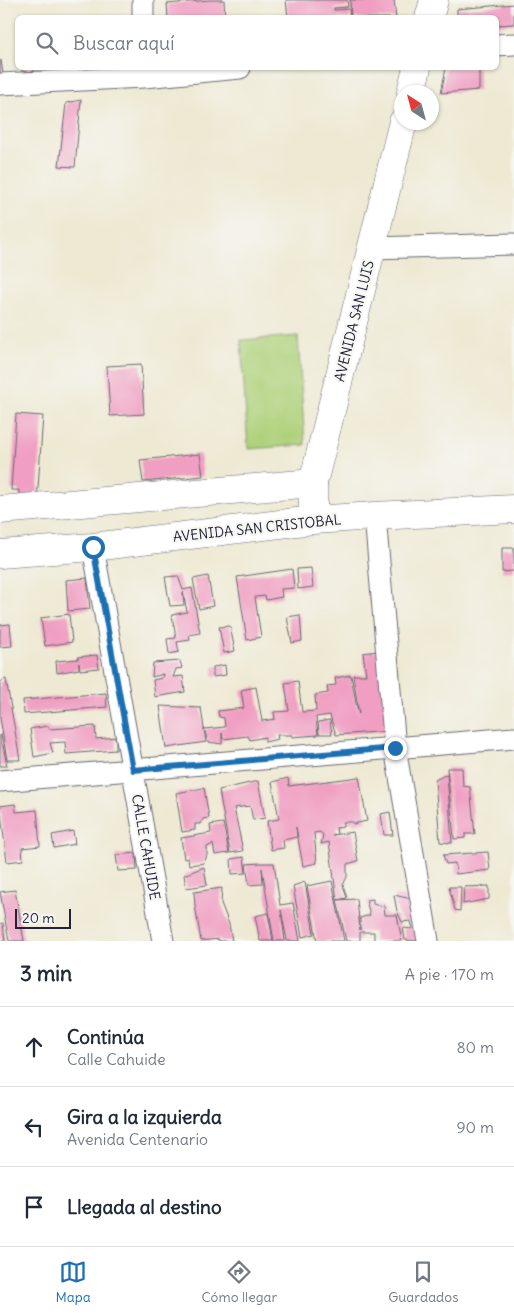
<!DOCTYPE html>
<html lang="es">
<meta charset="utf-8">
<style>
body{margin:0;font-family:Delius,sans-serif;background:#f2f2f3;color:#1f2937}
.compass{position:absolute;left:394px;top:85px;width:45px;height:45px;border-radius:50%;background:#fff;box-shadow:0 1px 4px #0004;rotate:324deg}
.scale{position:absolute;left:15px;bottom:12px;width:56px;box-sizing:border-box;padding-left:5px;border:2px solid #22223b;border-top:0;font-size:14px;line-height:18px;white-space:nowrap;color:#22223b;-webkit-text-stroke:4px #f6f6f2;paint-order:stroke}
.stop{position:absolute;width:15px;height:15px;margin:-11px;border:4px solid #1f6fb2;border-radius:50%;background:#fff}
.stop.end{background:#1f6fb2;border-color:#fff;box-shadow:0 1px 5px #0008}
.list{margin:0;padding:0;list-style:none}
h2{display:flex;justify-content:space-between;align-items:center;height:65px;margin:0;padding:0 20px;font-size:21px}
h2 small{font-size:16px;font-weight:400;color:#747a83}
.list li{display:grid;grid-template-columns:32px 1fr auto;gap:15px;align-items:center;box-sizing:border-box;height:80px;padding:0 20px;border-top:1px solid #e0e1e3}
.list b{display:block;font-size:19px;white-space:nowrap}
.list p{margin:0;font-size:16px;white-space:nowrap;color:#747a83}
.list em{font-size:16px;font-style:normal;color:#747a83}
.icon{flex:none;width:28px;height:28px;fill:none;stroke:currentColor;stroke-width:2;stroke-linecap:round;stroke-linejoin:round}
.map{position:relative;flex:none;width:514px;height:941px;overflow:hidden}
.search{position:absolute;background:#fff;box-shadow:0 1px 4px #0004;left:15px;right:15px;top:15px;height:55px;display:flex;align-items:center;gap:12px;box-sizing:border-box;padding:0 18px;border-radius:8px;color:#747a83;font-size:19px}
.sheet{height:305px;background:#fff}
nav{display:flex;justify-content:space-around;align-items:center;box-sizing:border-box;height:70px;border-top:1px solid #e0e1e3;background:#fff;font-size:14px;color:#747a83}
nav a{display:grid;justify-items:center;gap:2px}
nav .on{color:#1f6fb2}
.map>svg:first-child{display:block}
</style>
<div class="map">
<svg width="514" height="941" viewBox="0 0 514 941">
<rect width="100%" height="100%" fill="#f6f6f2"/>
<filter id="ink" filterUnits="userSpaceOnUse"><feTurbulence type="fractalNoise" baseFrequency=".02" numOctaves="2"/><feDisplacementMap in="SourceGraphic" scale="10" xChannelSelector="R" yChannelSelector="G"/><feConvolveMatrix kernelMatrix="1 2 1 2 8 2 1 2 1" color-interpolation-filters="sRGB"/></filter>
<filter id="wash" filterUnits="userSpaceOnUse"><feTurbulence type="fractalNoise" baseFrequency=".0096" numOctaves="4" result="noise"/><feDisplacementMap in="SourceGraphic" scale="20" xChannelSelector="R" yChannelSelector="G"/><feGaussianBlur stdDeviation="1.12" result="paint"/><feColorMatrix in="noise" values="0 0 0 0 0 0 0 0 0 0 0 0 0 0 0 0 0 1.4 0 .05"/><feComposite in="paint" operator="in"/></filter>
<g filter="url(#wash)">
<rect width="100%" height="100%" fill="#eee9d3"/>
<path fill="#add078" stroke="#68795a" d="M298,336L305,445L248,449L241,340Z"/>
<g id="blocks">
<path fill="#f09fc2" d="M209,0H224L225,18H168L167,4Z
M286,0H347L348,7L334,8V10L349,9L350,18H288Z
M350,0H394L396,18H351Z
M514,4V24L496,25V18H457V9Z
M1,60L3,74H0V61Z
M22,68H34V76H23Z
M66,68H82V69L66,71Z
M446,68H479V90L441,93Z
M81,100L75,167L59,166L66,103Z
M141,364L144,414L110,416L107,366Z
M16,414L43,416L37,502L19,501V490H11Z
M200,454L203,476L143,482L140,460Z
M502,548H514V571L502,572Z
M311,568L313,587L298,589L297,569Z
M292,569L294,588L281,589L282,597L266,600L265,596L255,597L261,637L247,640L237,577Z
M178,576L183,590L192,588L200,633L189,635L190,640L177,642L179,652L169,654L167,639L176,638L172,615L187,612L183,592L184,605L170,606L165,577Z
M208,576L213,606L199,609L193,579Z
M87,578L90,609L68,611L66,580Z
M69,614L72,642L45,646L41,618Z
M300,615L302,641L292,643L287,617Z
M10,624L12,646L0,647V625Z
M230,626L235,651L224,653L219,627Z
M377,651L390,731L336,735L330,715L316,717L318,735L292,737V735H277L278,739L265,742V737L250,740L248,736L223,739L222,733V744L208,742L204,729L225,727L224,718L219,717L218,711L244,708L241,690L256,687L262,721L275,719L274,712L289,711L285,683L298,681L302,712L316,711L315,695L328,693L327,686L336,685L335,678L351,675L356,703L359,714L353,675H366L363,653Z
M97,655L99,668L80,670L79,663V669L57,673L56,661L78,659V657Z
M180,661L182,668L176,669L173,677L183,676L185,692L155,697L153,680L162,678L163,674L152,677L153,663Z
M225,665L226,675L213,677V667Z
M6,679L20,760H7L0,718V682Z
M106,693L107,707L24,714L23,700Z
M160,706L201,708L206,742L166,748Z
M330,720L332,734H319L318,722Z
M48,726L49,729L95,726L96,739L116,737V750L66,754L65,742L50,743L53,753L34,757L30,729Z
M0,735H1L7,766H0Z
M447,768H462L463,786L470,787L475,834H465V838L454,839Z
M447,774L452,843L440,842L435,780Z
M359,777L367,821L353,824V822H343V827L336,828L337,834L332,835L353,832L358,861L347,864V877L343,885L347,898L337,900L329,842L321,844L323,835L320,832L314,833L317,863L303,866L296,827L297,837L283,840L284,848L271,850L267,821L279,819L272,782L288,778L289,786Z
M258,781L265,818L253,820L250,806L234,808L243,851L230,853L219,790Z
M204,788L209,818L203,819L201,824H195V830L182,832L176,793Z
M15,804L16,812L37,810L40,846L22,848L23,860L7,862L0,806Z
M390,812L393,835H384L381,814Z
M223,823L229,853L215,855L213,844L207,847V855L204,863L189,865L188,858L184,859L181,838L211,833L210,825Z
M73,831L75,844L54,848L52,835Z
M488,852L490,870L456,874L455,863L446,864L443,855Z
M136,853L137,870L118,871L116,855Z
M244,857L246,873L232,874L231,859Z
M261,863H274L280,905L293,903L300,941H287L281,910L285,941H274L262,868L263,884L249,885L246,864Z
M204,867L207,885L186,888L184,875Z
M332,881L344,941H317L307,886Z
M305,882L314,934L302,937L293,886Z
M489,886V899L463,904L464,887Z
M449,887H461L460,911L455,910Z
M222,888L221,903L229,924L232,941H219V939L201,941L195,905L194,892Z
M15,890L24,941H9L0,892Z
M394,895L416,900L417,941L405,940L403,928L413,929L411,921L402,922L397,911Z
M357,899L360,930V918L370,915L366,900L373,899V904L384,906L385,915H397L402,941H374V932H360V941H346L337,900Z
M268,913L273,941H260L255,916Z
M3,923L5,941H0V924Z"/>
</g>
</g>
<g filter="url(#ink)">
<use href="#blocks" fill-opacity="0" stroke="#696870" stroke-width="1"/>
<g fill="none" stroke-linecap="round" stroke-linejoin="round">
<g stroke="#696870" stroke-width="23">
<path id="minor" d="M143,0V18
M496,45L514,44
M0,84L144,77L240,68
M372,248L514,244
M375,516L395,748L428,941
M93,547L163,941
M0,781L514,738"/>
</g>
<g stroke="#696870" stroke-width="29">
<path id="secondary" d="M429,18L434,0
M411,92L417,68
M313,483L403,122"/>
</g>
<g stroke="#696870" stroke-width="29">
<path id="trunk" d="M0,510L313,483V520
M0,554L93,547L313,520L375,516L514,509"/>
</g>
<use href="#minor" stroke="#fff" stroke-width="21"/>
<use href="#secondary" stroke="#fff" stroke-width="28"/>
<use href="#trunk" stroke="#fff" stroke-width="28"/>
</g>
</g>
<g fill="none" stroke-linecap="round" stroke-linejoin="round" filter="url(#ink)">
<path stroke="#1f6fb2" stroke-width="6" d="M93,547L133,770L395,748"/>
</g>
<g text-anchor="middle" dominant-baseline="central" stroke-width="4.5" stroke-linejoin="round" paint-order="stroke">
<g font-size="14" fill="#22223b" stroke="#f6f6f2">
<text transform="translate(354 321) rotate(-76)">AVENIDA SAN LUIS</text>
<text transform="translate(257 528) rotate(-6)">AVENIDA SAN CRISTOBAL</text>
<text transform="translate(146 847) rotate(80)">CALLE CAHUIDE</text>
</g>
</g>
</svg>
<svg class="compass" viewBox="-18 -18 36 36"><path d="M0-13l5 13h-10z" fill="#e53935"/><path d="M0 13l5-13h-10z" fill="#747a83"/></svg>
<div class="scale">20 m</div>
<div class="stop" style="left:93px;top:547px"></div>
<div class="stop end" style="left:395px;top:748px"></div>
<div class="search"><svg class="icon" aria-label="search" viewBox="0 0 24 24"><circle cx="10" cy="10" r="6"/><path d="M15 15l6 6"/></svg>Buscar aquí</div>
</div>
<section class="sheet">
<h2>3 min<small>A pie · 170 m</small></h2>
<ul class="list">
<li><svg class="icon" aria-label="ahead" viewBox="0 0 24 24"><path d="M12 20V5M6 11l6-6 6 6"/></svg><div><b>Continúa</b><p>Calle Cahuide</p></div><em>80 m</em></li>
<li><svg class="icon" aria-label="left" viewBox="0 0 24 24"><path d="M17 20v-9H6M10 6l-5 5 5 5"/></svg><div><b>Gira a la izquierda</b><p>Avenida Centenario</p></div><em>90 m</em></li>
<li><svg class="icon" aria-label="arrive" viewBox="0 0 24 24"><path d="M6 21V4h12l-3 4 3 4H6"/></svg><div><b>Llegada al destino</b></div></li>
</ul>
</section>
<nav>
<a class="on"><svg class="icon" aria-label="map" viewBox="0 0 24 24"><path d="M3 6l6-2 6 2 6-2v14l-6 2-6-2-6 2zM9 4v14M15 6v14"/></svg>Mapa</a>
<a><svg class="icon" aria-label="directions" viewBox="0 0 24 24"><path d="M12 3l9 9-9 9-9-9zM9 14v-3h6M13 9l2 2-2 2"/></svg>Cómo llegar</a>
<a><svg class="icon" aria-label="saved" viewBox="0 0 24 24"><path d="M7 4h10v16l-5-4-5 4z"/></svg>Guardados</a>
</nav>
